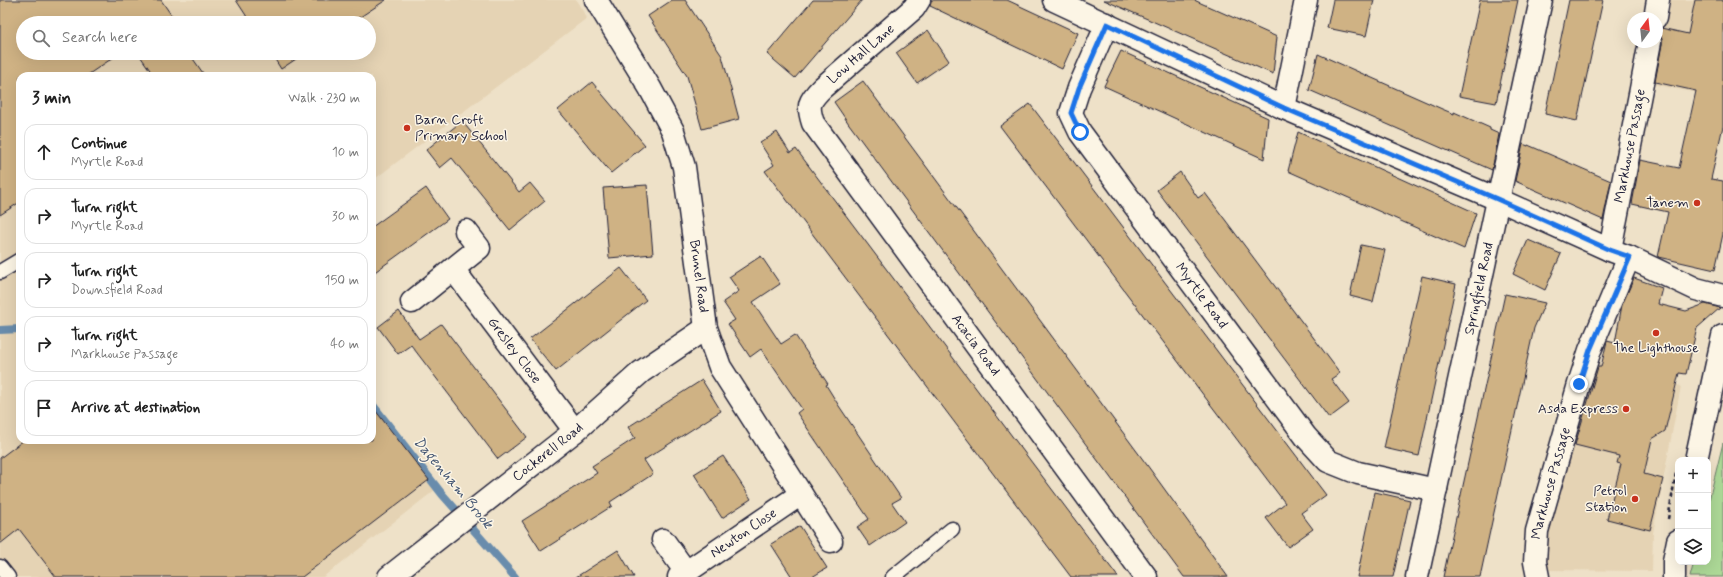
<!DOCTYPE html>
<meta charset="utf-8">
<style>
body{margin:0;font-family:Mynerve,sans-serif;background:#f2f2f2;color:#222}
.controls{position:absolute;right:12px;bottom:12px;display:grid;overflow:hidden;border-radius:8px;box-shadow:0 4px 16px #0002}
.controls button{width:36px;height:36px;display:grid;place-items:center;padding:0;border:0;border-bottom:1px solid #e0e0e0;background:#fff;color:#222;font:20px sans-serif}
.compass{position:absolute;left:1627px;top:12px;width:36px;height:36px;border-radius:50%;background:#fff;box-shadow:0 4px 16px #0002;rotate:15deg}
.stop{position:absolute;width:12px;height:12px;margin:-9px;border:3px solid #1a73e8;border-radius:50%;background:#fff}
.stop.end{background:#1a73e8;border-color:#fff;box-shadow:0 1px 4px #0008}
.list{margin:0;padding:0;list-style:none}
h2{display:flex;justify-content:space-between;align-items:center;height:52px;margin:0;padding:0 16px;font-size:17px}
h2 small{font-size:13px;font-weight:400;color:#767676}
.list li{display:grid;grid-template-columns:26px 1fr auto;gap:12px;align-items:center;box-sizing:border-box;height:56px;margin:0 8px 8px;padding:0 8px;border:1px solid #e0e0e0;border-radius:12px}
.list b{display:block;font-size:15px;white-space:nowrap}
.list p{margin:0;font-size:13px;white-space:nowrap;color:#767676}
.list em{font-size:13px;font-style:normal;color:#767676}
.icon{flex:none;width:22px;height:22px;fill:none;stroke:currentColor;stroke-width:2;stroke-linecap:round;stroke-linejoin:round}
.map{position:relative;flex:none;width:1723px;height:577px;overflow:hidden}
.search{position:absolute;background:#fff;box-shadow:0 4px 16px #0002;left:16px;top:16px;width:360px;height:44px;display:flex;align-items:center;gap:10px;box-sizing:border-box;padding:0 14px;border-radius:22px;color:#767676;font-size:15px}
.panel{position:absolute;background:#fff;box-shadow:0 4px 16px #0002;left:16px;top:72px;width:360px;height:372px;border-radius:12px}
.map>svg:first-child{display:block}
</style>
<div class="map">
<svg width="1723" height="577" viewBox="0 0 1723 577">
<rect width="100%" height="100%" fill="#eee1c8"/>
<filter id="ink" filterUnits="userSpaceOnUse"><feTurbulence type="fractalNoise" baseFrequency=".025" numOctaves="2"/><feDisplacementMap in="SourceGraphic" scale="8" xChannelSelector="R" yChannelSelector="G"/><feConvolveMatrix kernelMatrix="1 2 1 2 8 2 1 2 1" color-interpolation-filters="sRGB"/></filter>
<g filter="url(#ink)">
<path fill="#e5d3b4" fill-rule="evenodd" d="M0,0H576L587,18L372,181V76H20V440H372V410L435,490L323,577H0ZM23,23H369V53H23Z
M1662,0H1723V98L1646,83L1657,42V26Z
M1593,361L1681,386L1653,533L1652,571L1541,570L1542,531Z"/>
<path fill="#add997" stroke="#687e69" d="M1723,443V577H1690L1694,562H1708V504Z"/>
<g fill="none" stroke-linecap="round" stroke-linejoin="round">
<path stroke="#698cac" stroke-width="8" d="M0,330L20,329
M372,404L442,494L515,577"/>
</g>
<path fill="#cfb284" stroke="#22223b" d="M0,0H161L174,19L168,22L169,23H23V53H120L86,76H20V202L0,215Z
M236,0H386L351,23H251Z
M672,0H685L722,56L739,119L702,129L687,76L648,16Z
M813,0H862L795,78L767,54Z
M931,0H1007L1078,33L1062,69L930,6Z
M1104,0H1194L1277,37L1273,74Z
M1333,0H1374L1366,36L1327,28Z
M1480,0H1518L1496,103L1459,96Z
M1569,0H1603L1577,121L1545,114Z
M1695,0H1723V126L1711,179L1723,181V234L1715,270L1658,257L1668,212L1632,204L1640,160L1679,168L1696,91L1655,82L1662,44V38L1659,33L1661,28L1688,34Z
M928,30L949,61L917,83L896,53Z
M1121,51L1268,118L1264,159L1104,86Z
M138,53H189L205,76H154Z
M271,53H305L281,69Z
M1318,54L1442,109L1454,114V112L1490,128V130L1499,134L1492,170L1309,90Z
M863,81L1147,465L1228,577H1184L849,124L834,102Z
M592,82L645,145L611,173L558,110Z
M1030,104L1326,495L1301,513L1313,529L1288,547L1266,518L1285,503L1000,126Z
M462,121L519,192L530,183L545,201L510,230L452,158L440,168L426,150Z
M777,132L790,153L796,149L1118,577H1071L765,171L774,165L760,143Z
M1298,132L1476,213L1464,249L1288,171Z
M1523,144L1528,146V145L1611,181L1603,220L1515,181Z
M1180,172L1198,198L1205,193L1340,373L1331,379L1349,403L1329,418L1157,190Z
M647,185L653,254L609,258L603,188Z
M426,188L448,219L372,274V227Z
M1528,240L1561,254L1545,290L1513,274Z
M1361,245L1385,250L1373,302L1350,296Z
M761,256L780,284L753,302L781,344L795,335L828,384L826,385L839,406L901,498L892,503L905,522L870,546L857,527L869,519L797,413L802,409L761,349L750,357L728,324L735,320L723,302L739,291L729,277Z
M621,268L646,300L556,371L530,339Z
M1422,276L1456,284L1419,456L1384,448Z
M1634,278L1662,288L1658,304L1686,311L1705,304L1720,308L1697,328L1686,374L1679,373L1665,431L1652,439L1644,474L1663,479L1650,530L1607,519L1621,464L1617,463L1619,456L1575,445L1598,367H1601L1607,341L1615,343L1622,305Z
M1505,294L1545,303L1534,328L1480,577H1443Z
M399,311L419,339L441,324L527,437L498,459L411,345L398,354L378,327Z
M702,380L721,411L644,460L653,474L610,502L612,506L541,551L522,521L597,473L592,466L635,438L628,427Z
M372,406L429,480L302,577H56L19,529L0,544V458L24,440H372Z
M723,456L751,499L722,518L694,474Z
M1375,492L1410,500L1393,577H1357Z
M800,526L827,568L812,577H792L771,544Z
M618,550L634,577H576Z"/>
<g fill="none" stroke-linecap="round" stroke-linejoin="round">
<g stroke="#22223b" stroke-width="17">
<path id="lane" d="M0,272L20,260
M0,567L8,577
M893,577L952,529"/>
</g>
<g stroke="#22223b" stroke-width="25">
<g id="street">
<path id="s1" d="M596,0L650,88L673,131L684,167L706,328L720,367L831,541"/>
<path id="s2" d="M919,0L914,8L822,88C809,101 807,105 813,123L1146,577"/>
<path d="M1054,0L1284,108L1497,199L1610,250L1629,257L1696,289L1723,296"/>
<path d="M1655,18L1658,0"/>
<path id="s3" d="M1107,24L1079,88L1071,113L1080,132L1306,437L1328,461L1358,473L1436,490"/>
<path d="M1284,108L1306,0"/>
<path id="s4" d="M1610,250L1650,42"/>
<path id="s5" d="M453,269L575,431"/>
<path d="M412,302L479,248L466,231"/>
<path d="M663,540L686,572"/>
<path id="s6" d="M389,577L575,431L641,372L706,328"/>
<path id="s7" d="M679,577L801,494"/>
<path id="s8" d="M1417,577L1541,0"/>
<path id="s9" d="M1538,577L1535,562L1537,531L1579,384L1590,350L1629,257"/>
</g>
</g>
<g stroke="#22223b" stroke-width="25">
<path id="primary" d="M1696,460L1723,336
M1674,577V561L1678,541"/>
</g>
<path stroke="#22223b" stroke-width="2.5" stroke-dasharray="4 3" stroke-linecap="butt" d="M1668,519L1676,473"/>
<use href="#lane" stroke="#fcf5e5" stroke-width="14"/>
<use href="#street" stroke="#fcf5e5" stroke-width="22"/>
<use href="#primary" stroke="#fcf5e5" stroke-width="22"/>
</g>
</g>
<g fill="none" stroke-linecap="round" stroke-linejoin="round" filter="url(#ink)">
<path stroke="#1a73e8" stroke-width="5" d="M1080,132L1071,113L1079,88L1107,24L1284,108L1497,199L1610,250L1630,257L1590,350L1579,384"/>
</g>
<g fill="#c8321e" stroke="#fcf5e5" stroke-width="1.5">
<circle cx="407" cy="128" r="4"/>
<circle cx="1697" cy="203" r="4"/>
<circle cx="1656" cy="333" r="4"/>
<circle cx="1626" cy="409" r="4"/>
<circle cx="1635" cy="499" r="4"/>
</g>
<g text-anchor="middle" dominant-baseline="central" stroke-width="3" stroke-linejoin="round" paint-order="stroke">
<g font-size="14" fill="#22223b" stroke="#fcf5e5">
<text transform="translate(861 54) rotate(-41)">Low Hall Lane</text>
<text stroke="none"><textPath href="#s4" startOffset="106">Markhouse Passage</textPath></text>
<text stroke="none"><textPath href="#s1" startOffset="300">Brunel Road</textPath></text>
<text stroke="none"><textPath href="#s8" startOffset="295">Springfield Road</textPath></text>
<text stroke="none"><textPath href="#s3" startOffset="321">Myrtle Road</textPath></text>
<text stroke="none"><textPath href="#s2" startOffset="446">Acacia Road</textPath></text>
<text stroke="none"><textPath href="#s5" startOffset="102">Gresley Close</textPath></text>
<text stroke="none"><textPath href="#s6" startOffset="202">Cockerell Road</textPath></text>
<text stroke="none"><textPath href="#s9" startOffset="96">Markhouse Passage</textPath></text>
<text stroke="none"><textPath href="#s7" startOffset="78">Newton Close</textPath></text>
</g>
<g font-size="14" fill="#22223b" stroke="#fcf5e5" text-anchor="end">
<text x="415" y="120" text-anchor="start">Barn Croft<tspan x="415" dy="16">Primary School</tspan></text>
<text x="1689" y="203">Tanem</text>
<text x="1656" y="348" text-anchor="middle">The Lighthouse</text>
<text x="1618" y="409">Asda Express</text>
<text x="1627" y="491">Petrol<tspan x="1627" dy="16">Station</tspan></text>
</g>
<g font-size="15" font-style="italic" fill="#455774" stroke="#fcf5e5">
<text transform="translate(453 483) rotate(50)">Dagenham Brook</text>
</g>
</g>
</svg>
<div class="controls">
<button>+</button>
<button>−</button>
<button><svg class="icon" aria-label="layers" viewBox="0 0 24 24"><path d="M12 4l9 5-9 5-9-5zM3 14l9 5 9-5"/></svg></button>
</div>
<svg class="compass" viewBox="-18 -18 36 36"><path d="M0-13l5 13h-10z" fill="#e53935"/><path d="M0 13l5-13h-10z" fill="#767676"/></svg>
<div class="stop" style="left:1080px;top:132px"></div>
<div class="stop end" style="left:1579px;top:384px"></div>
<div class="search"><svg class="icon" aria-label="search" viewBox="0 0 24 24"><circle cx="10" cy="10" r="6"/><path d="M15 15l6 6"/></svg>Search here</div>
<section class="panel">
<h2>3 min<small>Walk · 230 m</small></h2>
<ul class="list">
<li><svg class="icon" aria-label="ahead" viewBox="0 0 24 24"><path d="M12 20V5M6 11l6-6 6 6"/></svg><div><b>Continue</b><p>Myrtle Road</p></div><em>10 m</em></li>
<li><svg class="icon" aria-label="right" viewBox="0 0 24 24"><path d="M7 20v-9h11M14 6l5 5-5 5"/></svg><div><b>Turn right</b><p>Myrtle Road</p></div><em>30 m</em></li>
<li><svg class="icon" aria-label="right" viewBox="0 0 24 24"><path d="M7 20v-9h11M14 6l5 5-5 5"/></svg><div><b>Turn right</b><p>Downsfield Road</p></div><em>150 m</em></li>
<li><svg class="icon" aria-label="right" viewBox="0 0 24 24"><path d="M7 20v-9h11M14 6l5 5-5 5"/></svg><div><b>Turn right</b><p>Markhouse Passage</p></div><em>40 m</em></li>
<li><svg class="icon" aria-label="arrive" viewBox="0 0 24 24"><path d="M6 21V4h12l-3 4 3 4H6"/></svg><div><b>Arrive at destination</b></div></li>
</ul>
</section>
</div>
